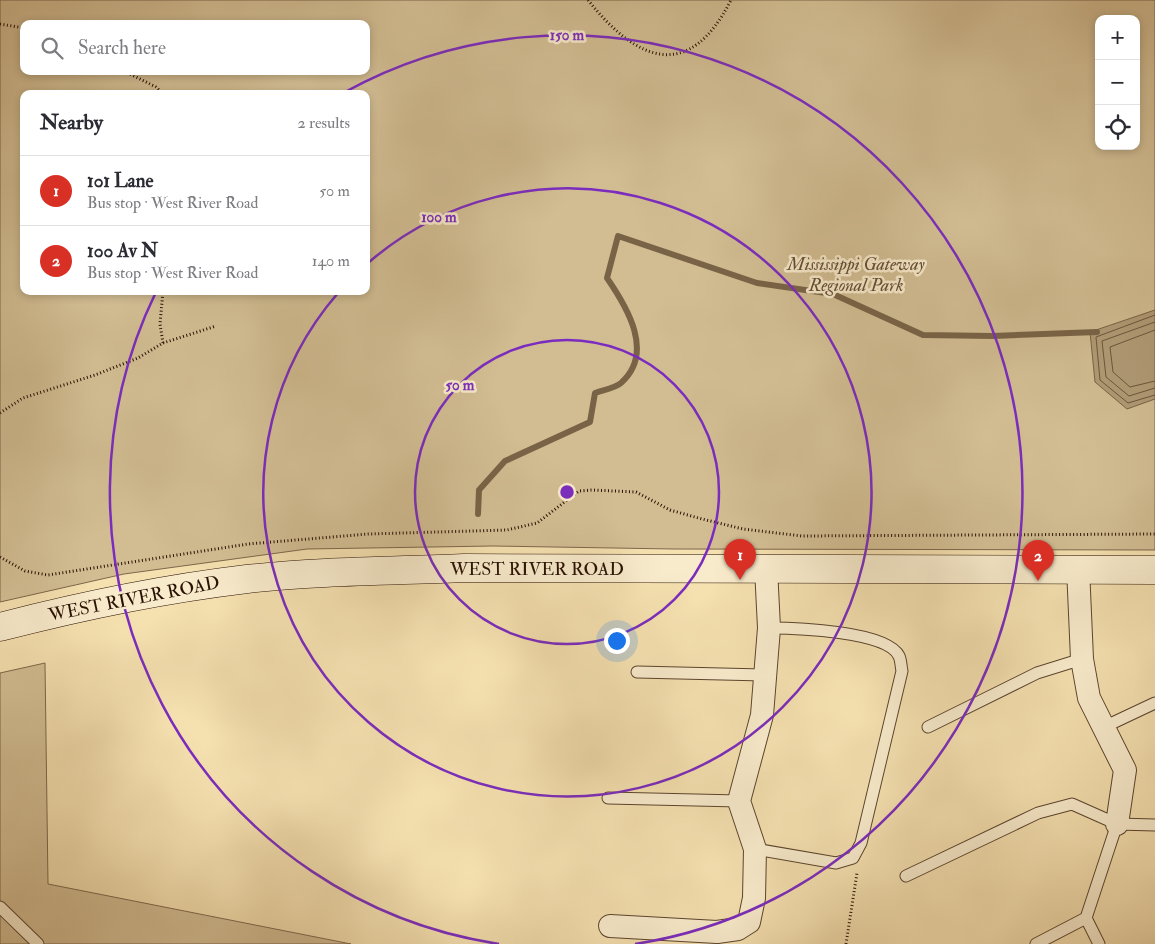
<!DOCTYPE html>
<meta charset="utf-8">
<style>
body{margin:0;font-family:"IM FELL Double Pica",serif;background:#f7f7f7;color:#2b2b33}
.controls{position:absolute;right:15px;top:15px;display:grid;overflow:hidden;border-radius:10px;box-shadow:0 2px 8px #0003}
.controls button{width:45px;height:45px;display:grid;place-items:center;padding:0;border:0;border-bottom:1px solid #e1e1e2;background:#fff;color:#2b2b33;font:25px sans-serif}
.you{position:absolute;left:616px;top:640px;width:18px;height:18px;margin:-12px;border:4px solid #fff;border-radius:50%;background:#1a73e8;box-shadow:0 0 0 8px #1a73e833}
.badge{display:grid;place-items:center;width:32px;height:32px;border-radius:50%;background:#d93025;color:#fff;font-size:16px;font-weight:700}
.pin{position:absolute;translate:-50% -41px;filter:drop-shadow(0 1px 2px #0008)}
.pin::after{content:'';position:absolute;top:26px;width:18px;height:15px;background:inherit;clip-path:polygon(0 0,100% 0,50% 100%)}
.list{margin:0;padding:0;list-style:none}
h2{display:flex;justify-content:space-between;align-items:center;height:65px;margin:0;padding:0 20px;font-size:21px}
h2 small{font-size:16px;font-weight:400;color:#7c7c81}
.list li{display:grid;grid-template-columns:32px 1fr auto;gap:15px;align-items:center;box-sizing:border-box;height:70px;padding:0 20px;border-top:1px solid #e1e1e2}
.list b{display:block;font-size:19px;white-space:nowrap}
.list p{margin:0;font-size:16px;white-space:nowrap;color:#7c7c81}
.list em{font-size:16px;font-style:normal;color:#7c7c81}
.icon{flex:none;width:28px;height:28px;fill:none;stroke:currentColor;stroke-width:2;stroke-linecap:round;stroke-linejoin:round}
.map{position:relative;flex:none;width:1155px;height:944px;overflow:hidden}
.search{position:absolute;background:#fff;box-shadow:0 2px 8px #0003;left:20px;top:20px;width:350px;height:55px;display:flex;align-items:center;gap:12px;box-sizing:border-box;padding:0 18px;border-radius:10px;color:#7c7c81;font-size:19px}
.panel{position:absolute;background:#fff;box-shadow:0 2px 8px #0003;left:20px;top:90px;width:350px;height:205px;border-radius:10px}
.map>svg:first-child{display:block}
</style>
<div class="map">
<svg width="1155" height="944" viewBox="0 0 1155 944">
<rect width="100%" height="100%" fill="#f5e0b0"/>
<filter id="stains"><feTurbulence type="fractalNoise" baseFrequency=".004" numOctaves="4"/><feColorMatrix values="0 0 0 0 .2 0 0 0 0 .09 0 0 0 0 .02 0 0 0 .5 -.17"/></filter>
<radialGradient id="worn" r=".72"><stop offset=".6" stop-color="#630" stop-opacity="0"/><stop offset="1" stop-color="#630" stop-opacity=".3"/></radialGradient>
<path fill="#d2bd93" stroke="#7d674b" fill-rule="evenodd" d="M0,0H1155V550L673,549L493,546L307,549L124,574L0,602ZM1099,19H1136V146H1099ZM24,24H366V71H24ZM24,94H366V291H24Z
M45,663L48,884L351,944H0V673Z"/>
<path fill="#af9a75" stroke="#796347" d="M1155,310V399L1127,409L1095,382L1090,332Z"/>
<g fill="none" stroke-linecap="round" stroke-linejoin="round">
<path stroke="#6c563c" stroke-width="1" d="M1155,315L1096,337L1100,380L1128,403L1155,395
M1155,322L1102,341L1106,377L1129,396L1155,388
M1155,330L1110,347L1113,372L1130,387L1155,381"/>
<path stroke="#796347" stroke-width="6" d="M478,514L479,490L505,461L590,422L595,393C603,390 615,388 621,383C655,353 627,307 607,278L618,236L757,283L833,294L923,335L993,336L1097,332"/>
<g stroke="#5b452e" stroke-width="13">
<path id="lane" d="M637,672L764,675
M928,727L1037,673L1082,659
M1104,727L1155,703
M608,798L739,801
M1117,824L1155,825
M755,849L836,863L853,858L861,843L902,671C901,667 901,660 899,656C887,631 795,628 769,628
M906,876L1038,813L1072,804L1117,824L1086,918
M0,907L38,944
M1036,944L1086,918L1099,944"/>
</g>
<g stroke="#5b452e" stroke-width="24">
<path id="street" d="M1078,568L1082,659L1089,698L1125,770L1117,824
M610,926L717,932L738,929L749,922L754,898L755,849L739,801L762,715L769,628L766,568"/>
</g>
<g stroke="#281103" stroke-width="29">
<path id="secondary" d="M0,627C81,606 163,589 247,579C318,571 391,571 464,568L1155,570"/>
</g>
<path stroke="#281103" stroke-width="3" stroke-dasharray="1 2.5" stroke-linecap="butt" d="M588,0C637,62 689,83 731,0
M0,24L24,28
M124,71L156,87L163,94
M163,343L216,326
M0,413L23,398L95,375L138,358L163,343L160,324L163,291
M0,557L25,571L48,575L248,544L368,534L507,530L537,523L579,491L592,490L636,492L670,510L702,519L743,529L802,536L1155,534
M846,944L857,873"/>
<use href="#lane" stroke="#f8ebcc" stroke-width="11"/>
<use href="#street" stroke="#f8ebcc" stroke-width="22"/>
<use href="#secondary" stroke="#f8ebcc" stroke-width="28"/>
</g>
<g fill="none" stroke="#7b2cbf" stroke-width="2.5">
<circle cx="567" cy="492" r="152"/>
<path d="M368 263A304 304 0 1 1 338 293"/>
<path d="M499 944A457 457 0 0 1 156 292M345 92A457 457 0 1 1 635 944"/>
</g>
<g text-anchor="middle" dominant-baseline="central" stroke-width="5" stroke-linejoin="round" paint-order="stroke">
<g font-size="18" font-style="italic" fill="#644d35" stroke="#f8ebcc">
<text x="856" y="264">Mississippi Gateway<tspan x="856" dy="21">Regional Park</tspan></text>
</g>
<g font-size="18" fill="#281103" stroke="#f8ebcc">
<text x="537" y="569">WEST RIVER ROAD</text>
<text transform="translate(134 599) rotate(-11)">WEST RIVER ROAD</text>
</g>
</g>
<circle cx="567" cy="492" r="8" fill="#7b2cbf" stroke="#f8ebcc" stroke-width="2.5"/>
<g font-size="15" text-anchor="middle" font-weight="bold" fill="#7b2cbf" stroke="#f8ebcc" stroke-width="5" stroke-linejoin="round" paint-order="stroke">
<text x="567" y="40">150 m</text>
<text x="439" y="222">100 m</text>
<text x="460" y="390">50 m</text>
</g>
<rect width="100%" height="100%" filter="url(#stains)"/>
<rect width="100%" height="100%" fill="url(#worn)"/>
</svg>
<div class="controls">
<button>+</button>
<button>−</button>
<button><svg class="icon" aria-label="locate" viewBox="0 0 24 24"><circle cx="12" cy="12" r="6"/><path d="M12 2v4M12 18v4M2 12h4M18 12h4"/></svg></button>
</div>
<div class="you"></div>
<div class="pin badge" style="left:740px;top:580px">1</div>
<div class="pin badge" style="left:1038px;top:581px">2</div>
<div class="search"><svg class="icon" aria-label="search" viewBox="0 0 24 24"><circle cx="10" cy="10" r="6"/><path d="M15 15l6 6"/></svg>Search here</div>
<section class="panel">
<h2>Nearby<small>2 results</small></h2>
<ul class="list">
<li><span class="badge">1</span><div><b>101 Lane</b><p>Bus stop · West River Road</p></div><em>50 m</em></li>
<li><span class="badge">2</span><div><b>100 Av N</b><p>Bus stop · West River Road</p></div><em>140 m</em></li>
</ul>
</section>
</div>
